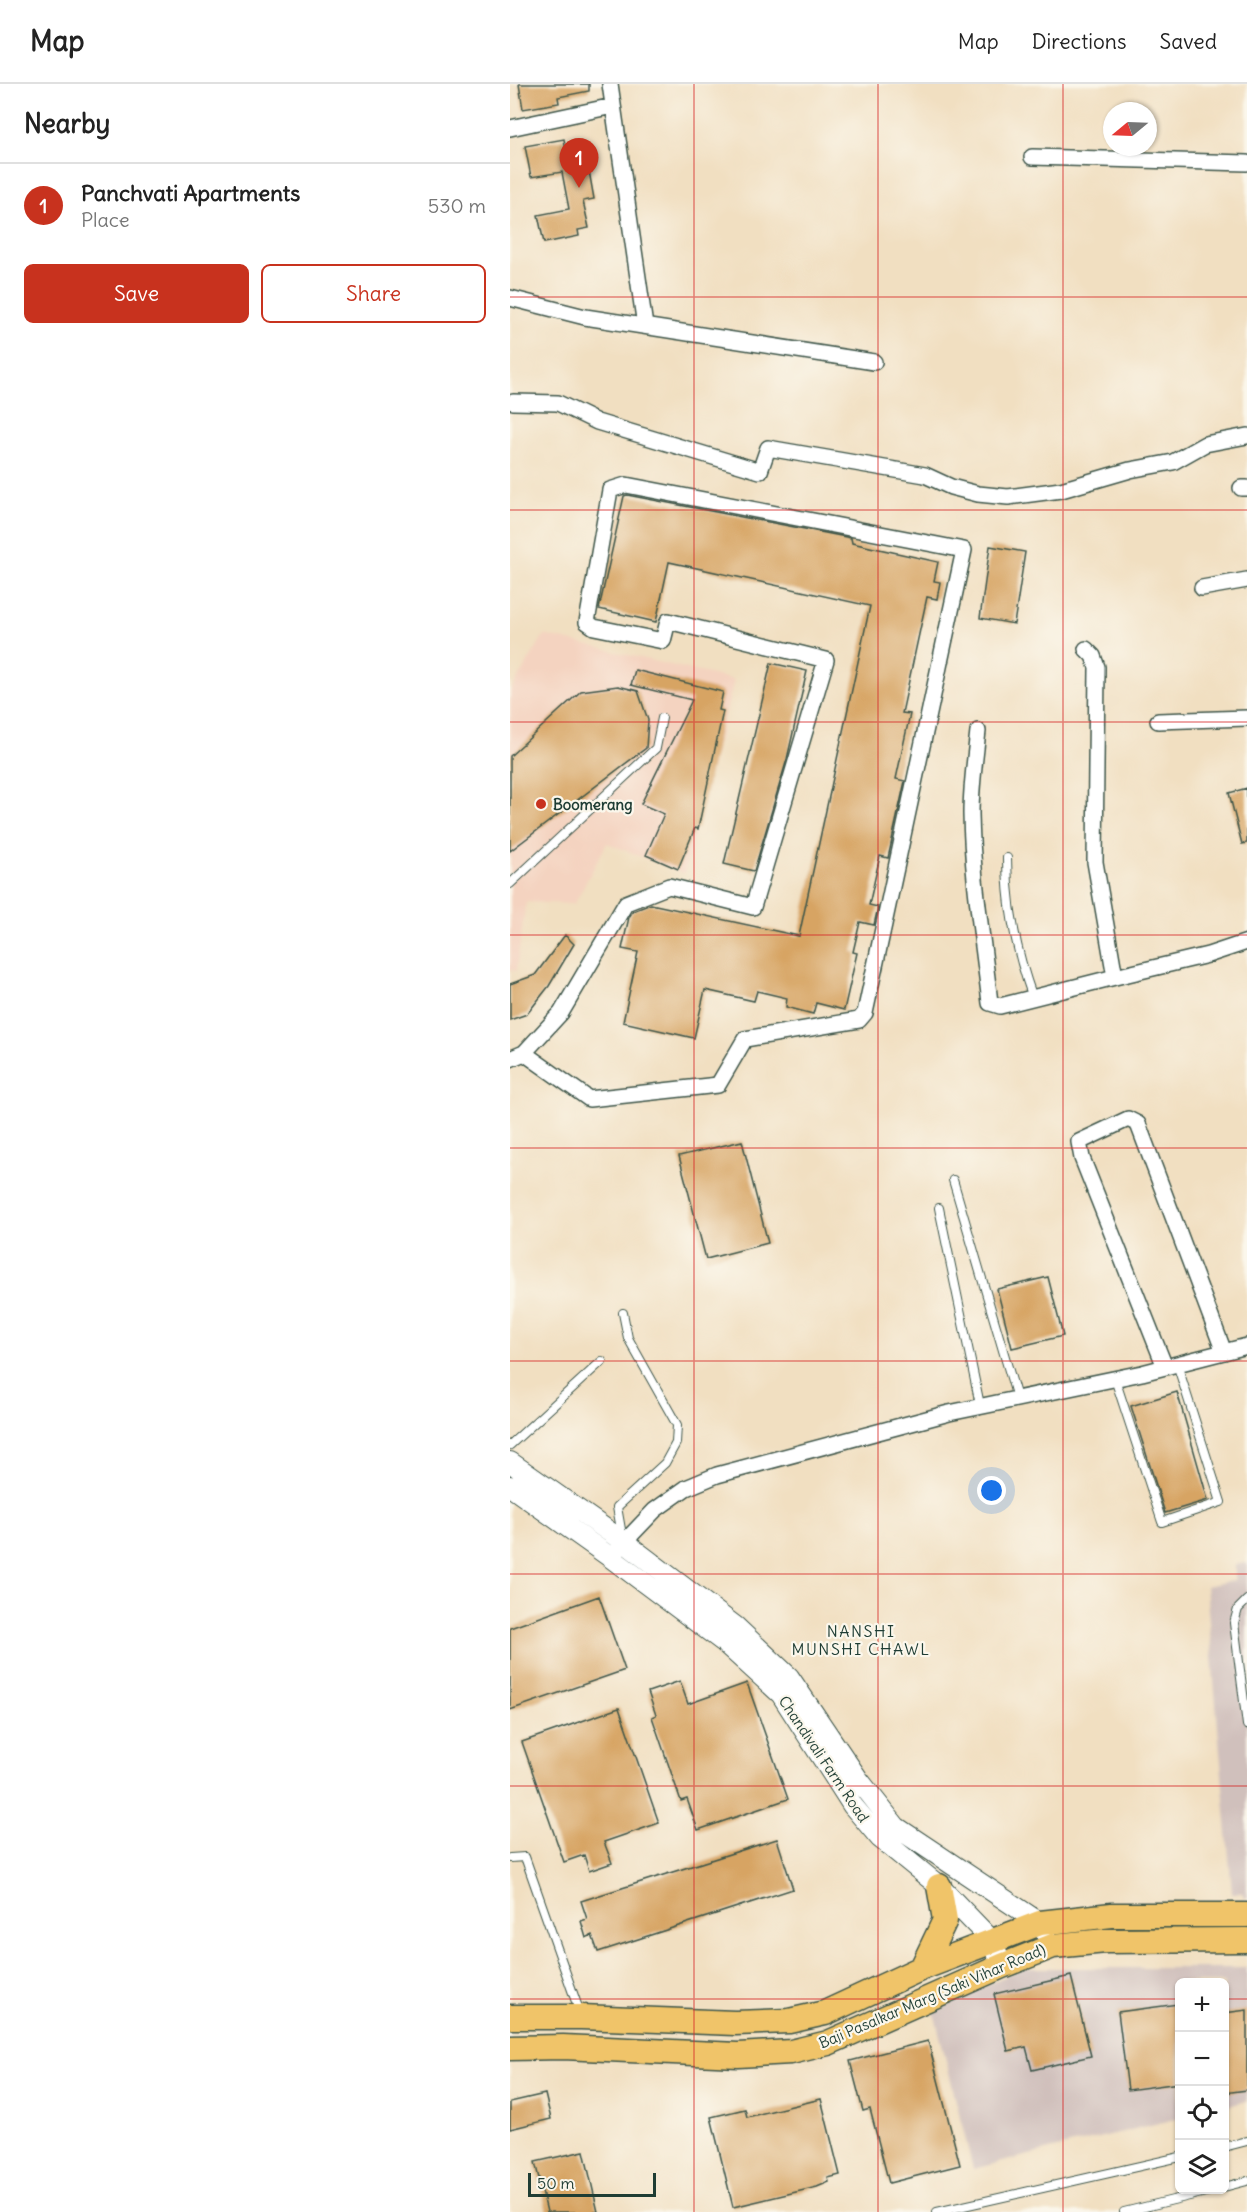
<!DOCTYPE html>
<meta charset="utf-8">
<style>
body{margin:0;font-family:Delius,sans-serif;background:#f6f6f6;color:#222}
.controls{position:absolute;right:18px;bottom:18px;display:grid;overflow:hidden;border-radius:9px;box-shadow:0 2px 4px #0004}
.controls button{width:54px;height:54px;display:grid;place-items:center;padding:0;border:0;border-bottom:2px solid #e0e0e0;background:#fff;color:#222;font:30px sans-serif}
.compass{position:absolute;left:593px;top:18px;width:54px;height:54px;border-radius:50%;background:#fff;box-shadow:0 2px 4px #0004;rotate:251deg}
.scale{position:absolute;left:18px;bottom:15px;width:128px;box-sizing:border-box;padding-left:6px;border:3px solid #1f3d34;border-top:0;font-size:16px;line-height:21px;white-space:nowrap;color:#1f3d34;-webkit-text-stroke:4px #fbf7ec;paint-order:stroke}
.you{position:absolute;left:482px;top:1407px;width:21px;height:21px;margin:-15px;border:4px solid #fff;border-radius:50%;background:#1a73e8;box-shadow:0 0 0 9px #1a73e833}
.badge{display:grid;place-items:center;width:39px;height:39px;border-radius:50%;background:#c8321e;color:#fff;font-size:20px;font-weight:700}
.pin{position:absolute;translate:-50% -50px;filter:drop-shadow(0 2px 3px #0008)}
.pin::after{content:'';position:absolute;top:32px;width:21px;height:18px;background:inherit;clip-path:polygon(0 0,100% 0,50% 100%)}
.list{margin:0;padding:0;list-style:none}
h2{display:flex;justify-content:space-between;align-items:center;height:78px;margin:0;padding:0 24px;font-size:26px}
h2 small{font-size:20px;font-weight:400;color:#767676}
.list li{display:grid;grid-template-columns:39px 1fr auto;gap:18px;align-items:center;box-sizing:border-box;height:84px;padding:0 24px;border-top:2px solid #e0e0e0}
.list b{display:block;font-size:22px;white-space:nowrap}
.list p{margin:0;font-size:20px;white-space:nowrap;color:#767676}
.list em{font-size:20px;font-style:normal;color:#767676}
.actions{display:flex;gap:12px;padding:18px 24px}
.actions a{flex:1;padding:14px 0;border:2px solid #c8321e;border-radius:9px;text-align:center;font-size:21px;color:#c8321e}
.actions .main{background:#c8321e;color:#fff}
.icon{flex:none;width:33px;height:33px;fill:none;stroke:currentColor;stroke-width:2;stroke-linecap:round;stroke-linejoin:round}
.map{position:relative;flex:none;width:737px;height:2128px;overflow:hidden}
header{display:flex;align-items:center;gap:36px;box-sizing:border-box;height:84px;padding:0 30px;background:#fff;border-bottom:2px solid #e0e0e0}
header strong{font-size:28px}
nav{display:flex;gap:33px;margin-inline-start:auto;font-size:21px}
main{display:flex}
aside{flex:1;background:#fff}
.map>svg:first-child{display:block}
</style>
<header>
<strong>Map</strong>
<nav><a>Map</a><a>Directions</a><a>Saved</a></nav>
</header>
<main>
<aside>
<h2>Nearby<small></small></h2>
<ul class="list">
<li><span class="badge">1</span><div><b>Panchvati Apartments</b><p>Place</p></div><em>530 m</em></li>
</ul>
<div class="actions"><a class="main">Save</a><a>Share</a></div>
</aside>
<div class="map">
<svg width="737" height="2128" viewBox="0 0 737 2128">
<rect width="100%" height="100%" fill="#fbf7ec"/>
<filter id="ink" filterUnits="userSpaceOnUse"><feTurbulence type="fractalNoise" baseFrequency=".0167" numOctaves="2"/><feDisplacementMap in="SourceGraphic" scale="12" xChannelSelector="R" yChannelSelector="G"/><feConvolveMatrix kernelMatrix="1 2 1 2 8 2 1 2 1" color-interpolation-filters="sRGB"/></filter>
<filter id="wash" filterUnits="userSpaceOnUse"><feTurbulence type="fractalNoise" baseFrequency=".008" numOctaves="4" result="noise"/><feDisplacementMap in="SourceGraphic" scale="24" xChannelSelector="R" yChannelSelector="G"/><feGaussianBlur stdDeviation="1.35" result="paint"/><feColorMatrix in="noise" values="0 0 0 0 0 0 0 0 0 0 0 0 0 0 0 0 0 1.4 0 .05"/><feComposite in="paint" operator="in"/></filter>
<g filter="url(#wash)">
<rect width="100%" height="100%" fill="#f1dfc1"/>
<path fill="#f4d3c0" d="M34,551L224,596L174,790L97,759L64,820L16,818L6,887L0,886V608Z"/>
<path fill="#d0c0bc" d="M737,1479V1814H734L733,1809H722L696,1502L725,1496V1480Z
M514,1884H737V2017L715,2023L714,1898H670L669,2034L463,2085L423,1924Z"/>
<g id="blocks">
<path fill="#d7a463" d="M9,0H79V7L48,13L49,19L13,25Z
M54,55L56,67L61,66L65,83L78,81L84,115L73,117L79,144L68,146L69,152L34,159L28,131L59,125L52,88L21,93L15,62Z
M117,411L341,454L342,459L428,478L424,497L430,498L427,515L417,513L392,629L400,630L386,695L395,697L378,774L370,772L359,821L368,823L364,841L350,838L343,868L347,869L334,926L306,919L303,930L276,923L277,914L247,907L244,917L195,906L184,954L113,938L128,868L112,865L119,833L123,827L141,820L289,852L360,522L159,478L146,538L89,525L114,412Z
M480,462L515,468L504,540L470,534Z
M261,579L297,587L277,675L244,787L214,780Z
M125,586L213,608L209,626L213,627L188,745L185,744L168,785L136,771L154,730L131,720L182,616L121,601Z
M108,602L128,607L138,636L136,664L0,767V672L71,607Z
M737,704V759L732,760L719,709Z
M55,851L64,860L39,902L17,930L0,936V900L25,891Z
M232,1057L258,1159L196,1175L169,1072Z
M538,1193L553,1252L502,1264L487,1205Z
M667,1308L698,1416L655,1429L621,1322Z
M89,1512L115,1586L0,1626V1544Z
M170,1597L178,1620L237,1599L278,1715L188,1746L177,1715L171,1717L142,1633L146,1631L138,1608Z
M109,1624L149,1739L94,1758L102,1779L79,1787L74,1771L54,1778L12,1658Z
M267,1755L283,1805L88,1868L82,1851L76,1854L71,1837L77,1835L71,1817Z
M561,1892L581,1972L522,1986L516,1963L498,1967L484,1910Z
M668,1920L669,1999L618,2006L608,1928Z
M737,1926V2006L714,2009V1929Z
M418,1957L450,2081L379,2099L360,2025L353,2027L340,1977Z
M35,2010L41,2035L0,2045V2018Z
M311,2015L330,2091L318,2094L319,2098L307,2103L223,2123L201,2033L235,2025L237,2033Z
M74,2067L88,2128H37L25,2078Z"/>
</g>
</g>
<g filter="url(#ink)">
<use href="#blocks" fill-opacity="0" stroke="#3e5549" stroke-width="1.5"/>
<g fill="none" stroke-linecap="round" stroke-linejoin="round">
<g stroke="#3e5549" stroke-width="10">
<path id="service" d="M497,774C497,821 507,870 523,914
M0,800L146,664L152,634
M443,1096L507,1314
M429,1124L470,1321
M605,1295L652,1438L711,1418L667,1280
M0,1361L92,1277
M112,1451L107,1423L155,1379L166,1359L167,1341L118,1254L113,1229
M737,1516L728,1525L724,1539L737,1641
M0,1774L15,1773L70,1929
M714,2063L737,2057
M714,2103L737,2097
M427,2128L670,2073
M614,2128L704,2106"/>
</g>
<g stroke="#3e5549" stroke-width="18">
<path id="minor" d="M100,0L135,242
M0,44L103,22
M522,73L737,79
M0,214L75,233L364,278
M3,318L48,319L87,338L250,387L258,364L415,391L441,403L468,410L498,413L551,406L620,386L663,378L695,360L737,352
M731,404H737
M692,504L737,496
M576,565L583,572L587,583L585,778L605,893L698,871L737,858
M648,637L737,634
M468,647C465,675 461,702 461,730C462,793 473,856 480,919L490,922L605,893
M0,975L14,969L51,929L116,819L159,802L243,823L316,576L158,537L153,557L84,543L77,538L100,406L116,401L454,466L355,929L349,936L235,955L208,1001L79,1015L14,969
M655,1283L572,1074L569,1058L618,1035L628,1040L714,1268
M100,1473L145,1426L176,1404L207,1391L439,1329L632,1289L737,1262"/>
</g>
<g stroke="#3e5549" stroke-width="22">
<path id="tertiary" d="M0,1378L114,1458L226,1543L279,1593L348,1695L386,1743L530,1839L535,1848
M0,1402L100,1473L215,1559L271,1610L343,1722L370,1754L429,1802L483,1858L492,1882"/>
</g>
<g stroke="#3e5549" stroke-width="27">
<path id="primary" d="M412,1884L435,1836L429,1802
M0,1933H71L225,1939L279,1937L315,1929L412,1884L530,1839L602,1831H737
M0,1964L53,1963L228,1971L281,1968L318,1959L492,1882L543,1862L596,1857L737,1856"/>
</g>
<use href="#service" stroke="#fff" stroke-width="8"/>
<use href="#minor" stroke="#fff" stroke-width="15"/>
<use href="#tertiary" stroke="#fff" stroke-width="20"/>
<use href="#primary" stroke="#f0c469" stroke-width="24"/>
</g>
</g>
<path fill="none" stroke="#d62828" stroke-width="1.5" stroke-opacity="0.55" d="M184,0V2128M368,0V2128M553,0V2128M0,213H737M0,426H737M0,638H737M0,851H737M0,1064H737M0,1277H737M0,1490H737M0,1702H737M0,1915H670M714,1915H737"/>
<circle fill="#c8321e" stroke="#fbf7ec" stroke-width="2" cx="31" cy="720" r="6"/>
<g text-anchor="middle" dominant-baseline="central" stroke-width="4.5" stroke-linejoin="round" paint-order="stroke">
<g font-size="15" font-weight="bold" fill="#1f3d34" stroke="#fbf7ec" text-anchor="start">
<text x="43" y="720">Boomerang</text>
</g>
<g font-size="15" fill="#1f3d34" stroke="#fbf7ec">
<text transform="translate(314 1675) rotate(56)">Chandivali Farm Road</text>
<text transform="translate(422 1912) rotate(-23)">Baji Pasalkar Marg (Saki Vihar Road)</text>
</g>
<g font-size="16" letter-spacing="1.5" fill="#1f3d34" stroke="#fbf7ec">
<text x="351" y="1547">NANSHI<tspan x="351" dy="18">MUNSHI CHAWL</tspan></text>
</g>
</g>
</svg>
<div class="controls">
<button>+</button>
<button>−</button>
<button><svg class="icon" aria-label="locate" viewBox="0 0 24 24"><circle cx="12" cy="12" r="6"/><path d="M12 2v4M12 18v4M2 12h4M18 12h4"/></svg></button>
<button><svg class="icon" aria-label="layers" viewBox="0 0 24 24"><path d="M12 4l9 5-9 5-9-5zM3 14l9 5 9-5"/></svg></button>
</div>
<svg class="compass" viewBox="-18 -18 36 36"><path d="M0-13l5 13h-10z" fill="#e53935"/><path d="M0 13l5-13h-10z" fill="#767676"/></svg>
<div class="scale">50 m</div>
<div class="you"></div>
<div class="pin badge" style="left:69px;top:104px">1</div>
</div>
</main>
